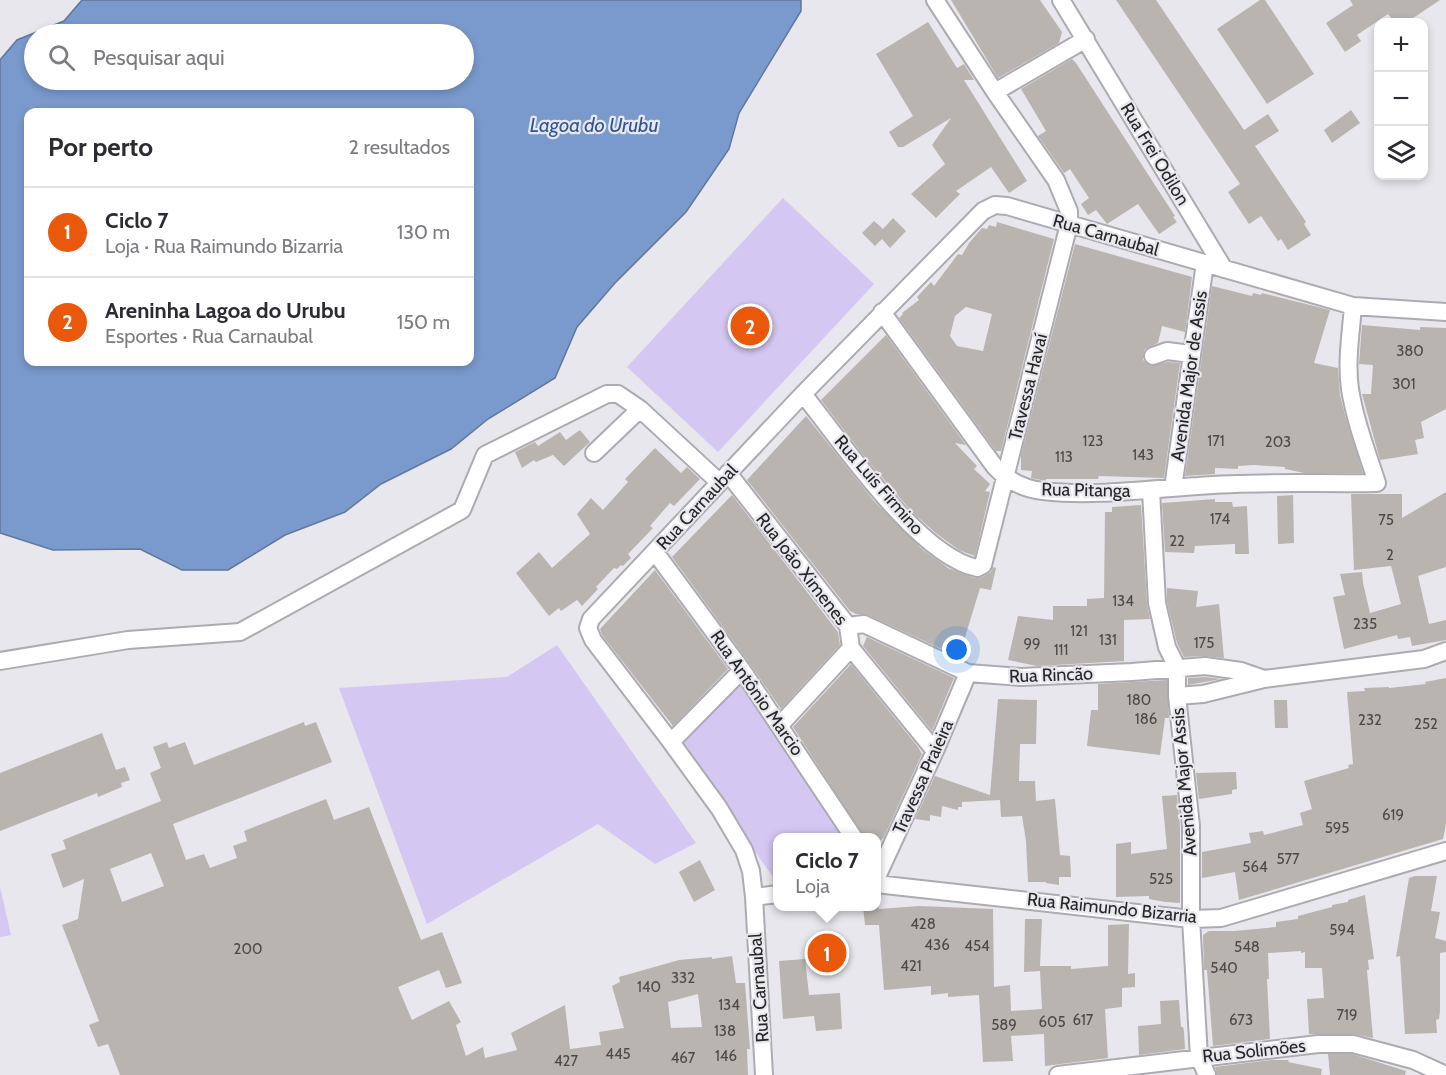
<!DOCTYPE html>
<html lang="pt">
<meta charset="utf-8">
<style>
body{margin:0;font-family:Cabin,sans-serif;background:#f2f2f3;color:#2b2b33}
.controls{position:absolute;right:18px;top:18px;display:grid;overflow:hidden;border-radius:12px;box-shadow:0 3px 9px #0003}
.controls button{width:54px;height:54px;display:grid;place-items:center;padding:0;border:0;border-bottom:2px solid #e1e1e2;background:#fff;color:#2b2b33;font:30px sans-serif}
.you{position:absolute;left:957px;top:650px;width:21px;height:21px;margin:-15px;border:4px solid #fff;border-radius:50%;background:#1a73e8;box-shadow:0 0 0 9px #1a73e833}
.badge{display:grid;place-items:center;width:39px;height:39px;border-radius:50%;background:#ea580c;color:#fff;font-size:20px;font-weight:700}
.pin{position:absolute;translate:-50% -50%;border:3px solid #fff;box-shadow:0 2px 6px #0006}
.popup{position:absolute;left:773px;top:833px;width:108px;height:78px;box-sizing:border-box;display:grid;place-content:center;border-radius:12px;background:#fff;filter:drop-shadow(0 2px 4px #0005);font-size:20px;white-space:nowrap;color:#7c7c81}
.popup b{font-size:22px;color:#2b2b33}
.popup::after{content:'';position:absolute;left:50%;top:100%;margin-left:-12px;border:12px solid transparent;border-top-color:#fff}
.list{margin:0;padding:0;list-style:none}
h2{display:flex;justify-content:space-between;align-items:center;height:78px;margin:0;padding:0 24px;font-size:26px}
h2 small{font-size:20px;font-weight:400;color:#7c7c81}
.list li{display:grid;grid-template-columns:39px 1fr auto;gap:18px;align-items:center;box-sizing:border-box;height:90px;padding:0 24px;border-top:2px solid #e1e1e2}
.list b{display:block;font-size:22px;white-space:nowrap}
.list p{margin:0;font-size:20px;white-space:nowrap;color:#7c7c81}
.list em{font-size:20px;font-style:normal;color:#7c7c81}
.icon{flex:none;width:33px;height:33px;fill:none;stroke:currentColor;stroke-width:2;stroke-linecap:round;stroke-linejoin:round}
.map{position:relative;flex:none;width:1446px;height:1075px;overflow:hidden}
.search{position:absolute;background:#fff;box-shadow:0 3px 9px #0003;left:24px;top:24px;width:450px;height:66px;display:flex;align-items:center;gap:15px;box-sizing:border-box;padding:0 21px;border-radius:33px;color:#7c7c81;font-size:22px}
.panel{position:absolute;background:#fff;box-shadow:0 3px 9px #0003;left:24px;top:108px;width:450px;height:258px;border-radius:12px}
.map>svg:first-child{display:block}
</style>
<div class="map">
<svg width="1446" height="1075" viewBox="0 0 1446 1075">
<rect width="100%" height="100%" fill="#e8e7ed"/>
<path fill="#d4c7f2" d="M783,198L874,284L718,452L627,367Z
M557,645L696,843L655,864L598,824L427,924L339,688L507,677Z
M736,678L842,837L778,838L777,883L679,741Z
M0,887L11,935L0,937Z"/>
<path fill="#7a9acd" stroke="#61779b" stroke-width="1.5" fill-rule="evenodd" d="M82,0H801V11L739,113L729,149L686,212L615,283L577,327L555,378L488,419L451,449L381,484L345,512L285,535L228,570H182L140,549L53,550L0,533V60L17,40L64,21ZM34,34H464V80H34ZM28,112H470V362H28Z"/>
<path fill="#b9b4af" fill-rule="evenodd" d="M951,0H1040L1062,32L1059,43L998,78Z
M1116,0H1156L1244,130L1268,114L1279,131L1255,146L1306,222L1304,224L1311,235L1288,250L1281,239L1278,241L1261,216L1249,224L1228,192L1240,184Z
M1260,0H1265L1314,74L1267,104L1217,29Z
M1350,0H1440L1407,22H1394L1388,14L1357,35L1361,41L1345,52L1326,23L1353,5Z
M928,22L957,68L964,64L974,80H964L1027,181L1009,193L991,167L956,191L960,194L936,218L911,194L945,164L932,145L951,118L903,147H898L889,132L913,116L876,54Z
M1072,59L1076,63L1175,216L1173,217L1177,222L1159,234L1138,204L1107,224L1096,210L1088,215L1081,204L1089,198L1070,169L1064,173L1038,136L1046,131L1021,89Z
M1351,110L1360,123L1332,143L1324,130Z
M893,218L906,231L890,248L882,239L875,246L862,233L874,221L883,229Z
M997,222L1054,239L1001,451H996L899,318L903,314L902,313L919,300L917,297L931,282L934,286L958,254L962,255L969,243L982,228L987,229L989,225L996,227ZM966,307L992,314L983,351L957,346L950,336L955,316Z
M1075,244L1192,277L1185,332L1162,326L1158,343L1145,349L1143,355V360L1151,366L1168,362L1180,363L1164,478L1099,476L1098,479H1046V481L1031,478L1032,471L1021,470V455Z
M1212,286L1252,296L1253,293L1261,295L1262,293L1330,310L1314,363L1338,368L1340,395L1345,415L1363,473H1304L1285,469V467L1254,465L1238,466V469L1215,468V474L1185,476Z
M1362,325L1420,330V327L1446,328V409L1421,422L1424,438L1415,440L1418,454L1380,460L1362,394H1371L1373,365L1359,364Z
M886,335L966,445L955,443L977,466L974,469L990,484L985,491L990,492L975,556L959,550L937,534L913,513L867,460L821,400Z
M806,416L874,501L923,550L948,568L974,578L982,577L991,572L993,567L996,568L991,590L980,588L959,657L868,615L856,614L850,611L747,480Z
M580,430L590,442L564,466L553,455L536,462L534,460L522,468L515,452L535,442L538,446L560,432L566,440Z
M655,448L681,473L687,467L700,479L674,506L670,503L650,526L653,528L628,554L631,558L623,566L621,565L617,569L614,568L596,587L598,589L582,606L577,600L561,611L559,608L549,616L516,573L539,552L552,568L590,534L577,514L591,498L603,510L628,482L625,479Z
M1446,492V567L1418,576L1429,624L1446,620V640L1412,646L1410,637L1398,639L1397,635L1344,649L1333,597L1345,595L1340,574L1362,572L1363,583L1370,613L1401,604L1391,566L1354,570L1351,494H1402V518Z
M732,495L838,632L840,645L781,709L750,664L672,557Z
M1293,495L1294,543L1278,544L1277,496Z
M1215,499V502H1232L1233,507L1247,506L1249,554H1235V544L1195,546L1194,553L1165,552L1162,503Z
M1141,505L1147,604L1150,619L1124,620V661L1161,659L1037,666L1008,660L1018,616L1053,620V606H1087V599L1104,598L1105,512H1112V507Z
M655,570L728,669L673,726L602,635L600,629Z
M1167,588L1198,591L1196,607L1219,604L1224,658L1204,656L1184,657L1177,643L1167,602Z
M867,637L954,678L932,731L863,646Z
M851,664L918,747L922,754L884,837L876,845V837H864L793,727Z
M1205,677L1221,679L1188,685V678Z
M1446,678V824L1443,839L1239,900L1235,872L1202,878V852L1251,843L1249,833L1263,831L1264,835L1303,825L1300,813L1312,809L1304,781L1349,768L1348,765L1353,764L1347,692L1365,691L1364,688L1389,687V688L1426,684L1425,682Z
M1167,680L1169,718H1165L1160,755L1087,746L1091,710H1098V684Z
M998,699L1037,700L1036,744H1020L1019,781H1035L1036,801L1055,799L1060,855L1070,856L1071,877H1059V885L1046,883V882H1028L1026,841L1022,816L1001,817L1000,800L962,802V807H958V810L942,806L941,817L930,815V821L915,819L935,776L990,795Z
M1274,700H1287L1288,728H1275Z
M304,722L305,726L316,722L332,762L173,824L186,860L204,854L210,868L237,858L233,846L247,841L244,831L326,799L334,820L369,807L421,940L442,932L462,983L446,988L439,970L398,987L412,1020L449,1001L461,1022L456,1025L466,1056L483,1047L485,1058L517,1050L511,1033L565,1005L570,1049L601,1045L599,1032L624,1028L612,986L620,982L619,977L679,960L712,957V959L732,956L736,983H745L750,1049H747L748,1075H120L108,1044L98,1047L89,1025L99,1021L62,925L78,919L84,879L63,888L51,854L66,849L63,840L161,801L150,773L161,768L153,747L167,742L169,748L185,742L194,765ZM151,853L164,886L122,902L110,869ZM698,994L702,1027L671,1028L668,1002Z
M102,733L116,770L125,767L130,780L121,783L122,787L98,797L97,793L0,831V773Z
M1236,772L1237,789L1232,790V794L1199,799L1196,773Z
M1177,795L1180,827V903L1165,902L1149,899V896L1116,897V844L1131,842V854L1167,849L1162,796Z
M700,860L715,890L694,902L679,872Z
M1415,876H1437L1431,911L1440,912L1435,938L1446,941V952L1440,953V1011L1439,1019L1436,1020L1437,1033L1405,1034L1400,956L1396,957L1409,878Z
M1365,895L1374,959L1368,960L1369,970H1367L1373,1038L1353,1034H1309L1307,999L1324,998L1322,968H1305V952L1301,953V951L1268,953L1269,979H1267L1270,1039L1213,1046L1207,970H1204L1203,935L1209,931H1234L1276,927V922L1298,919V916L1332,907V905L1348,902V900Z
M878,905L879,909L919,906L993,909L994,987L1010,985L1011,1011L1042,1009L1040,971L1024,972L1025,919H1042L1040,966H1071V969L1108,966V925L1129,924L1128,974L1135,973V987L1122,988V1007L1105,1009L1108,1058L1045,1066L1044,1034L1011,1036L1013,1061L983,1062L979,995L948,997V993L931,995V986L884,990L879,925H865L863,907Z
M805,959L809,995L840,993L842,1029L816,1031L814,1016L783,1019L779,961Z
M1179,1000L1181,1027H1183L1184,1031L1185,1049L1139,1055L1138,1026L1161,1024L1160,1001Z
M1328,1054H1352L1406,1071L1405,1075H1330Z
M1271,1060H1289L1288,1062L1322,1069L1321,1075H1217L1215,1067Z"/>
<g fill="none" stroke-linecap="round" stroke-linejoin="round">
<g stroke="#adabb2" stroke-width="20">
<path id="street" d="M1061,0L1224,269
M995,92L1086,39
M882,312L995,467C1008,481 1024,489 1043,491C1094,497 1147,489 1198,486C1257,481 1317,484 1377,483C1367,452 1355,421 1350,389C1346,362 1351,333 1353,306
M1153,356L1167,351L1191,354
M803,394C841,441 918,556 977,568L983,565L1069,224V211L1056,180L995,92L935,0
M594,453L640,409
M728,473L848,626L851,648L935,751
M1173,488L1205,263
M1151,490L1157,603L1167,647L1177,667V696L1191,826V919L1199,1057L1207,1075
M655,552L742,670L854,838
M848,626L864,624L968,673L1021,677L1132,672L1205,666L1241,671L1264,679
M0,661L128,640L240,632L462,510L485,455L607,394H618L640,409L719,482
M1177,696L1203,694L1264,679L1424,659L1446,651
M780,725L851,648
M671,742L742,670
M876,879L935,751L968,673
M876,884L1191,919L1221,918L1446,851
M754,897L778,894
M764,1075L754,897L751,871L744,850L719,808L671,742L593,640L588,628L591,619L803,394L983,211L995,205L1007,206L1353,306L1446,312
M1058,1075L1318,1044H1353L1413,1060L1446,1075"/>
</g>
<use href="#street" stroke="#fff" stroke-width="16"/>
</g>
<g text-anchor="middle" dominant-baseline="central" stroke-width="4.5" stroke-linejoin="round" paint-order="stroke">
<g font-size="15" fill="#4b4949">
<text x="1410" y="351">380</text>
<text x="1404" y="384">301</text>
<text x="1093" y="441">123</text>
<text x="1216" y="441">171</text>
<text x="1278" y="442">203</text>
<text x="1143" y="455">143</text>
<text x="1064" y="457">113</text>
<text x="1220" y="519">174</text>
<text x="1386" y="520">75</text>
<text x="1177" y="541">22</text>
<text x="1390" y="555">2</text>
<text x="1123" y="601">134</text>
<text x="1365" y="624">235</text>
<text x="1079" y="631">121</text>
<text x="1108" y="640">131</text>
<text x="1204" y="643">175</text>
<text x="1032" y="644">99</text>
<text x="1061" y="650">111</text>
<text x="1139" y="700">180</text>
<text x="1146" y="719">186</text>
<text x="1370" y="720">232</text>
<text x="1426" y="724">252</text>
<text x="1393" y="815">619</text>
<text x="1337" y="828">595</text>
<text x="1288" y="859">577</text>
<text x="1255" y="867">564</text>
<text x="1161" y="879">525</text>
<text x="923" y="924">428</text>
<text x="1342" y="930">594</text>
<text x="937" y="945">436</text>
<text x="977" y="946">454</text>
<text x="1247" y="947">548</text>
<text x="248" y="949">200</text>
<text x="911" y="966">421</text>
<text x="1224" y="968">540</text>
<text x="683" y="978">332</text>
<text x="649" y="987">140</text>
<text x="729" y="1005">134</text>
<text x="1347" y="1015">719</text>
<text x="1083" y="1020">617</text>
<text x="1241" y="1020">673</text>
<text x="1052" y="1022">605</text>
<text x="1004" y="1025">589</text>
<text x="725" y="1031">138</text>
<text x="618" y="1054">445</text>
<text x="726" y="1056">146</text>
<text x="683" y="1058">467</text>
<text x="566" y="1061">427</text>
</g>
<g font-size="18" fill="#262527" stroke="#e8e7ed">
<text transform="translate(1155 154) rotate(59)">Rua Frei Odilon</text>
<text transform="translate(1106 235) rotate(16)">Rua Carnaubal</text>
<text transform="translate(1189 376) rotate(-82)">Avenida Major de Assis</text>
<text transform="translate(1028 387) rotate(-76)">Travessa Havaí</text>
<text transform="translate(879 485) rotate(49)">Rua Luís Firmino</text>
<text transform="translate(1086 490) rotate(1)">Rua Pitanga</text>
<text transform="translate(697 507) rotate(-47)">Rua Carnaubal</text>
<text transform="translate(802 569) rotate(52)">Rua João Ximenes</text>
<text transform="translate(1051 675) rotate(-2)">Rua Rincão</text>
<text transform="translate(757 693) rotate(55)">Rua Antônio Marcio</text>
<text transform="translate(923 777) rotate(-66)">Travessa Praieira</text>
<text transform="translate(1184 782) rotate(-95)">Avenida Major Assis</text>
<text transform="translate(1112 908) rotate(6)">Rua Raimundo Bizarria</text>
<text transform="translate(759 988) rotate(-94)">Rua Carnaubal</text>
<text transform="translate(1254 1051) rotate(-6)">Rua Solimões</text>
</g>
<g font-size="20" font-style="italic" fill="#2d5494" stroke="#e8e7ed">
<text x="594" y="125">Lagoa do Urubu</text>
</g>
</g>
</svg>
<div class="controls">
<button>+</button>
<button>−</button>
<button><svg class="icon" aria-label="layers" viewBox="0 0 24 24"><path d="M12 4l9 5-9 5-9-5zM3 14l9 5 9-5"/></svg></button>
</div>
<div class="you"></div>
<div class="pin badge" style="left:827px;top:953px">1</div>
<div class="popup"><b>Ciclo 7</b>Loja</div>
<div class="pin badge" style="left:750px;top:326px">2</div>
<div class="search"><svg class="icon" aria-label="search" viewBox="0 0 24 24"><circle cx="10" cy="10" r="6"/><path d="M15 15l6 6"/></svg>Pesquisar aqui</div>
<section class="panel">
<h2>Por perto<small>2 resultados</small></h2>
<ul class="list">
<li><span class="badge">1</span><div><b>Ciclo 7</b><p>Loja · Rua Raimundo Bizarria</p></div><em>130 m</em></li>
<li><span class="badge">2</span><div><b>Areninha Lagoa do Urubu</b><p>Esportes · Rua Carnaubal</p></div><em>150 m</em></li>
</ul>
</section>
</div>
